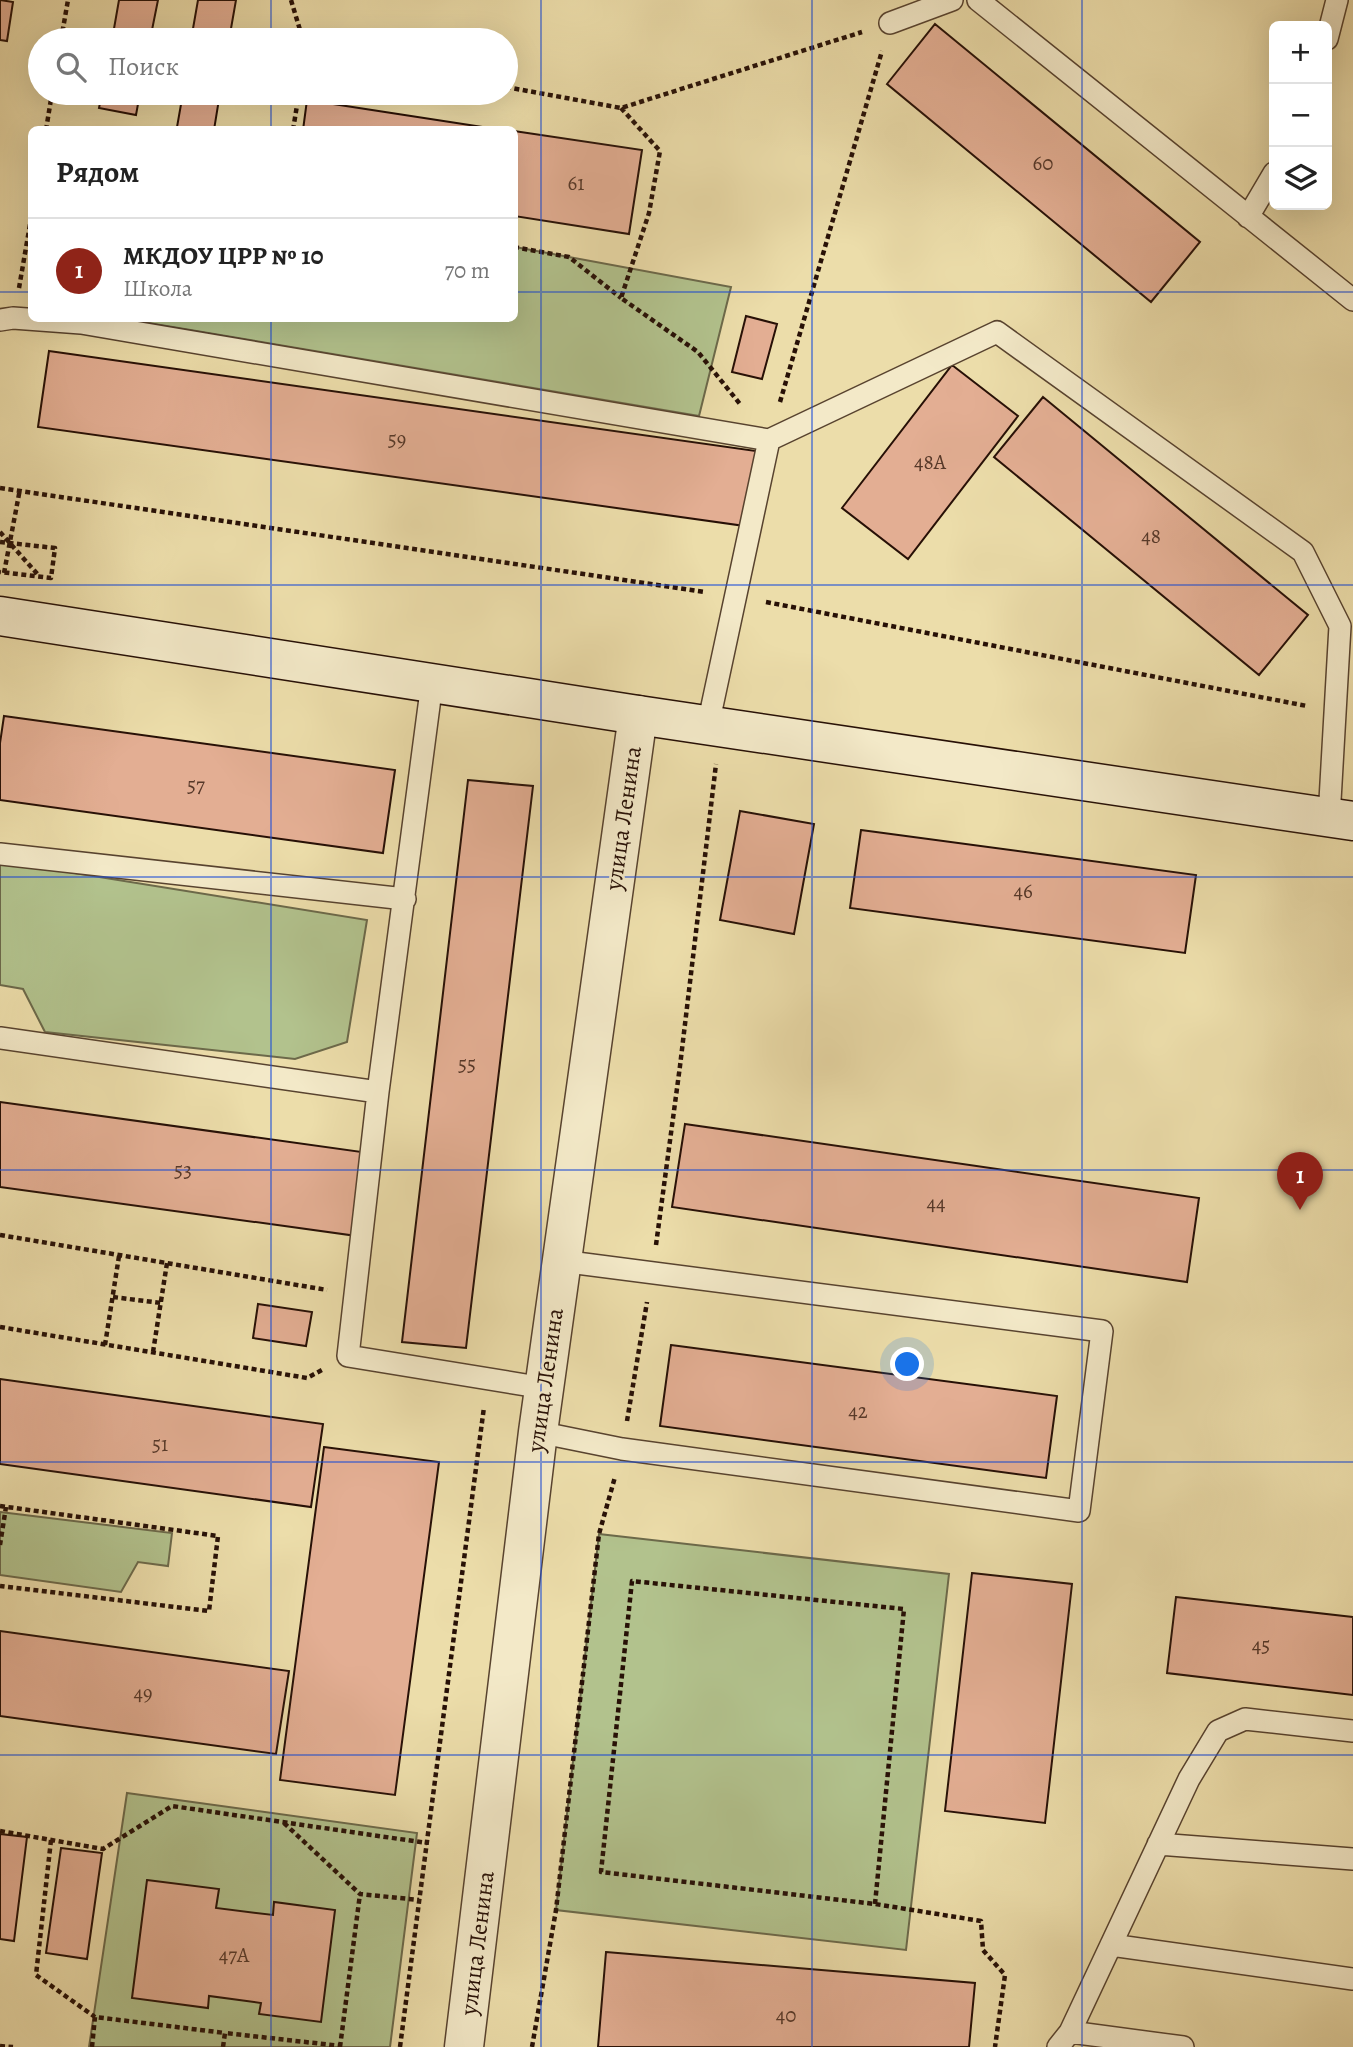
<!DOCTYPE html>
<html lang="ru">
<meta charset="utf-8">
<style>
body{margin:0;font-family:Alegreya,serif;background:#f2f2f2;color:#222}
.controls{position:absolute;right:21px;top:21px;display:grid;overflow:hidden;border-radius:10px;box-shadow:0 7px 28px #0002}
.controls button{width:63px;height:63px;display:grid;place-items:center;padding:0;border:0;border-bottom:2px solid #e0e0e0;background:#fff;color:#222;font:35px sans-serif}
.you{position:absolute;left:908px;top:1365px;width:24px;height:24px;margin:-18px;border:5px solid #fff;border-radius:50%;background:#1a73e8;box-shadow:0 0 0 10px #1a73e833}
.badge{display:grid;place-items:center;width:46px;height:46px;border-radius:50%;background:#8f2418;color:#fff;font-size:23px;font-weight:700}
.pin{position:absolute;translate:-50% -58px;filter:drop-shadow(0 2px 4px #0008)}
.pin::after{content:'';position:absolute;top:37px;width:24px;height:21px;background:inherit;clip-path:polygon(0 0,100% 0,50% 100%)}
.list{margin:0;padding:0;list-style:none}
h2{display:flex;justify-content:space-between;align-items:center;height:91px;margin:0;padding:0 28px;font-size:30px}
h2 small{font-size:23px;font-weight:400;color:#767676}
.list li{display:grid;grid-template-columns:46px 1fr auto;gap:21px;align-items:center;box-sizing:border-box;height:105px;padding:0 28px;border-top:2px solid #e0e0e0}
.list b{display:block;font-size:26px;white-space:nowrap}
.list p{margin:0;font-size:23px;white-space:nowrap;color:#767676}
.list em{font-size:23px;font-style:normal;color:#767676}
.icon{flex:none;width:38px;height:38px;fill:none;stroke:currentColor;stroke-width:2;stroke-linecap:round;stroke-linejoin:round}
.map{position:relative;flex:none;width:1353px;height:2047px;overflow:hidden}
.search{position:absolute;background:#fff;box-shadow:0 7px 28px #0002;left:28px;top:28px;width:490px;height:77px;display:flex;align-items:center;gap:18px;box-sizing:border-box;padding:0 24px;border-radius:38px;color:#767676;font-size:26px}
.panel{position:absolute;background:#fff;box-shadow:0 7px 28px #0002;left:28px;top:126px;width:490px;height:196px;border-radius:10px}
.map>svg:first-child{display:block}
</style>
<div class="map">
<svg width="1353" height="2047" viewBox="0 0 1353 2047">
<rect width="100%" height="100%" fill="#ecddaa"/>
<filter id="stains"><feTurbulence type="fractalNoise" baseFrequency=".00286" numOctaves="4"/><feColorMatrix values="0 0 0 0 .2 0 0 0 0 .09 0 0 0 0 .02 0 0 0 .5 -.17"/></filter>
<radialGradient id="worn" r=".72"><stop offset=".6" stop-color="#630" stop-opacity="0"/><stop offset="1" stop-color="#630" stop-opacity=".3"/></radialGradient>
<path fill="#b2c28d" stroke="#6c694a" stroke-width="2" d="M515,247L731,287L699,416L125,319L514,318Z
M0,861L367,920L347,1042L295,1059L45,1032L23,989L0,985Z
M0,1512L172,1533L168,1566L138,1562L121,1592L0,1575Z
M599,1534L949,1574L906,1950L556,1910Z
M127,1793L417,1833L390,2047H89Z"/>
<path fill="#e3ae93" stroke="#271006" stroke-width="2" d="M0,0L13,2L7,41L0,40Z
M119,0H158L150,40H112Z
M198,0H236L229,40H191Z
M935,24L1200,242L1151,302L887,84Z
M102,93H140L136,115L99,108Z
M183,93H220L214,130L177,127Z
M307,100L502,130H303Z
M514,131L642,150L629,234L514,216Z
M746,316L777,324L762,379L732,372Z
M49,351L756,451L745,526L38,427Z
M952,365L1018,416L908,559L842,508Z
M1043,397L1308,615L1259,675L994,457Z
M4,716L395,770L383,853L0,800V743Z
M468,780L533,786L466,1348L402,1342Z
M740,811L814,824L794,934L720,920Z
M861,830L1196,875L1185,953L850,908Z
M0,1102L369,1153L357,1236L0,1187Z
M685,1124L1199,1198L1187,1282L672,1207Z
M258,1304L312,1312L306,1346L253,1338Z
M671,1345L1057,1396L1046,1478L660,1426Z
M0,1379L323,1424L311,1507L0,1464Z
M324,1447L439,1462L395,1795L280,1780Z
M972,1573L1072,1584L1045,1823L945,1811Z
M1176,1597L1353,1617V1695L1167,1673Z
M0,1631L289,1671L276,1754L0,1716Z
M0,1834L27,1837L14,1941L0,1939Z
M61,1848L102,1853L87,1959L46,1953Z
M147,1880L219,1889L216,1908L273,1915L274,1902L335,1910L321,2022L259,2014L261,2003L209,1996L208,2008L132,1998Z
M606,1952L975,1983L969,2047H598Z"/>
<g fill="none" stroke-linecap="round" stroke-linejoin="round">
<g stroke="#58432f" stroke-width="24">
<path id="lane" d="M978,0L1353,300
M890,23L952,0
M1327,39L1337,0
M1248,217L1274,173
M0,320L13,318L81,323L769,440L708,725
M769,440L997,332L1303,552L1340,626L1329,818
M432,683L378,1092L348,1356L544,1388
M0,854L405,899
M0,1038L378,1092
M538,1432L622,1449L1079,1511L1102,1331L561,1261
M1158,1844L1353,1859
M1111,1945L1353,1979
M1070,2032L1183,2047
M1058,2047L1070,2032L1189,1779L1218,1731L1245,1719L1353,1731"/>
</g>
<g stroke="#58432f" stroke-width="41">
<path id="street" d="M464,2047L538,1432L638,715"/>
</g>
<g stroke="#271006" stroke-width="41">
<path id="secondary" d="M0,616L638,715L1353,821"/>
</g>
<path stroke="#271006" stroke-width="4.5" stroke-dasharray="5 3.5" stroke-linecap="butt" d="M291,0L303,40
M61,40L68,0
M506,87L621,108L862,32
M621,108L660,151L649,213L621,298L698,352L740,404
M46,130L52,93
M293,130L299,93
M514,247L569,257L621,298
M19,288L32,213
M780,402L882,51
M0,488L705,592
M0,532L40,577
M0,542L55,548L51,578L0,572
M4,573L20,489
M766,602L1307,706
M0,1235L327,1290
M656,1245L680,1066L716,764
M113,1297L161,1303
M0,1327L307,1378L322,1370
M105,1345L119,1256
M153,1352L167,1263
M627,1421L647,1302
M0,1506L218,1536L209,1611L0,1586
M0,1545L6,1507
M284,1823L360,1894L419,1900
M0,1831L103,1849L172,1806L427,1843
M51,1840L36,1975L95,2017
M875,1904L904,1609L632,1581L601,1872L875,1904L981,1921L983,1950L1005,1975L995,2047
M0,2046L13,2047
M92,2047L95,2017L225,2033
M223,2047L225,2033L341,2046
M340,2047L360,1894
M400,2047L484,1407
M532,2047L556,1910L599,1534L615,1477"/>
<use href="#lane" stroke="#f3e9c8" stroke-width="21"/>
<use href="#street" stroke="#f3e9c8" stroke-width="38"/>
<use href="#secondary" stroke="#f3e9c8" stroke-width="38"/>
</g>
<path fill="none" stroke="#1d4ed8" stroke-width="2" stroke-opacity="0.55" d="M271,0V40M541,0V2047M812,0V2047M1082,0V2047M271,93V130M0,292H32M514,292H1353M271,318V2047M0,585H1353M0,877H1353M0,1170H1353M0,1462H1353M0,1755H1353"/>
<g text-anchor="middle" dominant-baseline="central" stroke-width="5" stroke-linejoin="round" paint-order="stroke">
<g font-size="21" fill="#563829">
<text x="1043" y="163">60</text>
<text x="576" y="183">61</text>
<text x="397" y="439">59</text>
<text x="930" y="462">48А</text>
<text x="1151" y="536">48</text>
<text x="196" y="785">57</text>
<text x="1023" y="891">46</text>
<text x="467" y="1064">55</text>
<text x="183" y="1170">53</text>
<text x="936" y="1203">44</text>
<text x="858" y="1411">42</text>
<text x="160" y="1444">51</text>
<text x="1261" y="1645">45</text>
<text x="143" y="1693">49</text>
<text x="234" y="1955">47А</text>
<text x="786" y="2015">40</text>
</g>
<g font-size="24" fill="#271006" stroke="#f3e9c8">
<text transform="translate(623 818) rotate(-82)">улица Ленина</text>
<text transform="translate(545 1380) rotate(-82)">улица Ленина</text>
<text transform="translate(477 1943) rotate(-83)">улица Ленина</text>
</g>
</g>
<rect width="100%" height="100%" filter="url(#stains)"/>
<rect width="100%" height="100%" fill="url(#worn)"/>
</svg>
<div class="controls">
<button>+</button>
<button>−</button>
<button><svg class="icon" aria-label="layers" viewBox="0 0 24 24"><path d="M12 4l9 5-9 5-9-5zM3 14l9 5 9-5"/></svg></button>
</div>
<div class="you"></div>
<div class="pin badge" style="left:1300px;top:1210px">1</div>
<div class="search"><svg class="icon" aria-label="search" viewBox="0 0 24 24"><circle cx="10" cy="10" r="6"/><path d="M15 15l6 6"/></svg>Поиск</div>
<section class="panel">
<h2>Рядом<small></small></h2>
<ul class="list">
<li><span class="badge">1</span><div><b>МКДОУ ЦРР № 10</b><p>Школа</p></div><em>70 m</em></li>
</ul>
</section>
</div>
